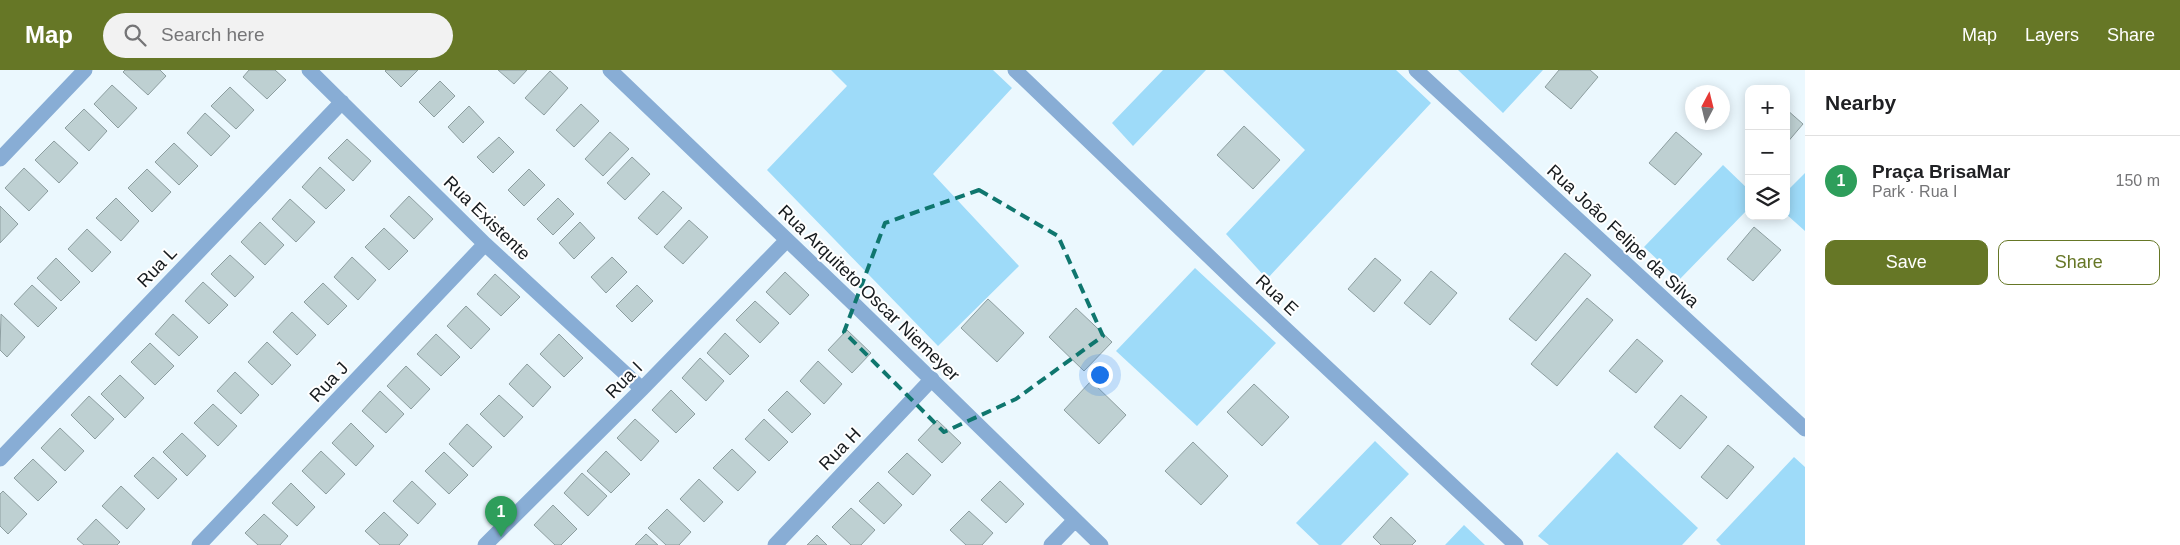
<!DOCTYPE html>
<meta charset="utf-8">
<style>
body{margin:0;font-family:Helvetica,sans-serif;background:#f2f2f2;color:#202124}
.controls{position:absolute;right:15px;top:15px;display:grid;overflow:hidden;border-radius:10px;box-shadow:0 2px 12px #0003}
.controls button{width:45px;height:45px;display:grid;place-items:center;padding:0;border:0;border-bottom:1px solid #e0e0e0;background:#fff;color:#202124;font:25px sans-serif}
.compass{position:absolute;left:1685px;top:15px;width:45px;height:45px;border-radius:50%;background:#fff;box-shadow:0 2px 12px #0003;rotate:7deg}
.you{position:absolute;left:1099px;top:304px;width:18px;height:18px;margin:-12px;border:4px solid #fff;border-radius:50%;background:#1a73e8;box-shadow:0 0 0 8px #1a73e833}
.badge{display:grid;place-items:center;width:32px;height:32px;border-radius:50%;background:#667726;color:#fff;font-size:16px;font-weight:700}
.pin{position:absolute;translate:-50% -41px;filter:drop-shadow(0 1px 2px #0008)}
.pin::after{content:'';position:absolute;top:26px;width:18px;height:15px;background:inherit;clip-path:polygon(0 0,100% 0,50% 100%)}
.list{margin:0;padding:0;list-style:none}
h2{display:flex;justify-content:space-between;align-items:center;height:65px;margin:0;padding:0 20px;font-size:21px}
h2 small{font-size:16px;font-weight:400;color:#757577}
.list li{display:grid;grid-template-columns:32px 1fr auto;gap:15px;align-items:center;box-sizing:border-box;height:90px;padding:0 20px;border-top:1px solid #e0e0e0}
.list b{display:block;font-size:19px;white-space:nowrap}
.list p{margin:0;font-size:16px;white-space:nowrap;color:#757577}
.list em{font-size:16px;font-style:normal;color:#757577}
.actions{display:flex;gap:10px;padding:15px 20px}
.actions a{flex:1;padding:11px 0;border:1px solid #667726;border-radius:10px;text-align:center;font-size:18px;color:#667726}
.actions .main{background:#667726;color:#fff}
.icon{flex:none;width:28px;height:28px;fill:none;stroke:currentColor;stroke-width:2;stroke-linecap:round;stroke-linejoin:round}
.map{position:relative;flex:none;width:1805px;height:475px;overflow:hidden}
header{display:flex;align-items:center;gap:30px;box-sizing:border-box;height:70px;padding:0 25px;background:#667726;color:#fff}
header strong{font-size:24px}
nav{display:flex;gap:28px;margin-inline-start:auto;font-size:18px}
.search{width:350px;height:45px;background:#f2f2f2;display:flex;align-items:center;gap:12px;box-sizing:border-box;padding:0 18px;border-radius:28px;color:#757577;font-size:19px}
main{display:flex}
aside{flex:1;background:#fff}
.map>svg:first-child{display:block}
</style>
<header>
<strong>Map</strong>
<div class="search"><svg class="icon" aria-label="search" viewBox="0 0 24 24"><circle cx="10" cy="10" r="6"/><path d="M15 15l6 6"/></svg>Search here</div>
<nav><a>Map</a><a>Layers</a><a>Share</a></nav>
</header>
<main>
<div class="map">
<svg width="1805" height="475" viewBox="0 0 1805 475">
<rect width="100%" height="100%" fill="#ebf8fe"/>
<path fill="#9edbf9" d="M831,0H993L1012,18L933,104L1019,196L938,276L767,100L847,16Z
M1163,0H1206L1133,76L1112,53Z
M1223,0H1396L1431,33L1267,209L1226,164L1305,80Z
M1458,0H1543L1503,43Z
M1723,95L1749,120V138L1679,210L1644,177Z
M1805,103V161L1786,144V122Z
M1195,198L1276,273L1197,356L1116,281Z
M1375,371L1409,404L1341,475H1319L1296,453Z
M1617,382L1698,458L1682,475H1549L1538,466Z
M1794,387L1805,397V475H1721L1716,470Z
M1464,455L1485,475H1445Z"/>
<path fill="#bed0d2" stroke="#8d9ea0" d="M125,0H160L166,6L148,25L123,2Z
M249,0H275L286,10L267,29L243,7Z
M386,0H418L401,17L385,1Z
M498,0H527L514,14Z
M1559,0H1590L1598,7L1571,39L1545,17Z
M550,1L568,18L544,45L525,28Z
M440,11L455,26L434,47L419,32Z
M112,15L137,38L118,58L94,34Z
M230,17L254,40L236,59L211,36Z
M581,34L599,51L574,77L556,60Z
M469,36L484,52L463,73L448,57Z
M84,39L107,61L89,81L65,58Z
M1786,39L1803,54L1786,74Z
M205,43L230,66L211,86L187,63Z
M1244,56L1280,90L1253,119L1217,85Z
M610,62L629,79L603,106L585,89Z
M1676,62L1702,84L1675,115L1649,93Z
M499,67L514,82L493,103L477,87Z
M347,69L371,91L353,111L328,88Z
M54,71L78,93L59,113L35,90Z
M174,73L198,96L179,115L155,92Z
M632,87L650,104L625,130L607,113Z
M320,97L345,120L326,139L302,117Z
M24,98L48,121L29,141L5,118Z
M147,99L171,122L152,142L128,118Z
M529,99L545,115L524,136L508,120Z
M663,121L682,138L657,165L638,148Z
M409,126L433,149L414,169L390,146Z
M116,128L139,151L121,171L96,148Z
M558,128L574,144L553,165L537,149Z
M290,129L315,152L296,172L272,149Z
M0,136L18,154L0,173Z
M689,150L708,167L683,194L664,177Z
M260,152L284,175L265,195L241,172Z
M580,152L595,168L574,189L559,173Z
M1754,157L1781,180L1753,211L1727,189Z
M384,158L408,181L389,200L365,177Z
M87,159L111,182L92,202L68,179Z
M1565,183L1591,205L1536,271L1509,249Z
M230,185L254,207L235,227L211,204Z
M352,187L376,210L358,230L334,207Z
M612,187L627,202L606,223L591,207Z
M56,188L80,212L61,231L37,208Z
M1375,188L1401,210L1374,242L1348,219Z
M1431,201L1457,223L1430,255L1404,233Z
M785,202L809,225L790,245L766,222Z
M495,204L520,227L501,246L477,224Z
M203,212L228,235L209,254L185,231Z
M323,213L347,236L328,255L304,232Z
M32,215L57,238L38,257L14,234Z
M637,215L653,231L632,252L616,236Z
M1587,228L1613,250L1557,316L1531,294Z
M988,229L1024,263L997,292L961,258Z
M755,231L779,253L760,273L736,250Z
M466,236L490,259L471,279L447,256Z
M1076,238L1112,272L1084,301L1049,267Z
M292,242L316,265L297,285L273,262Z
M1,244L25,267L7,287L0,280Z
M173,244L198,267L179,286L155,264Z
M847,260L871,283L852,303L828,280Z
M725,263L749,286L730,305L707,283Z
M436,264L460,287L441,306L417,284Z
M559,264L583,288L564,307L540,284Z
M1637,269L1663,291L1636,323L1609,301Z
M267,272L291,295L272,315L248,292Z
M150,273L174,296L155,315L131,292Z
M700,288L724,311L706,331L682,308Z
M818,291L842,314L824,334L800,311Z
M527,294L551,317L533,337L509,314Z
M406,296L430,319L411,339L387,316Z
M235,302L259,325L241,344L217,321Z
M120,305L144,328L125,348L101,324Z
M1091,311L1126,345L1099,374L1064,340Z
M1254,314L1289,347L1262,376L1227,342Z
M671,320L695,344L676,363L652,340Z
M380,321L404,344L386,363L362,341Z
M787,321L811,344L792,363L768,340Z
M499,325L523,347L504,367L480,344Z
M1681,325L1707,347L1680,379L1654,357Z
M89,326L114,349L95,369L71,345Z
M213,334L237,356L218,376L194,353Z
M635,349L659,371L641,391L617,368Z
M764,349L788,372L769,391L745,369Z
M937,350L961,373L942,393L918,370Z
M351,353L374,376L356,396L332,373Z
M467,354L492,377L473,397L449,374Z
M60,358L84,381L65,401L41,378Z
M182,363L206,386L187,406L163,382Z
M1193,372L1228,406L1201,435L1165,401Z
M1728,375L1754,397L1727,429L1701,407Z
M732,379L756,402L738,421L713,398Z
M321,381L345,404L326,424L302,401Z
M606,381L630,404L611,423L587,401Z
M444,382L468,405L449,424L425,401Z
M907,383L931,405L913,425L888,402Z
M153,387L177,409L158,429L134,406Z
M33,389L57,412L38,431L14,408Z
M582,403L607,426L588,446L564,423Z
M699,409L723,432L704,452L680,429Z
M412,411L436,434L418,454L393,431Z
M1000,411L1024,434L1006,453L981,430Z
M878,412L902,435L884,454L859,431Z
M291,413L315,437L297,456L272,433Z
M121,416L145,439L127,459L102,436Z
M3,421L27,444L8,464L0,456V424Z
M553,435L577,459L561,475H555L534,455Z
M851,438L875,460L861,475H851L832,457Z
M667,439L691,462L679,475H666L648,458Z
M969,441L993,463L982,475H966L950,460Z
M384,442L408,465L399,475H380L365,461Z
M264,444L288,466L280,475H258L245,463Z
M1391,447L1416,471L1412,475H1381L1373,467Z
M96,449L120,472L117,475H84L77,469Z
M646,464L658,475H635Z
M817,465L827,475H807Z"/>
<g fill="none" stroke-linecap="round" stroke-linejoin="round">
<path stroke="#88add5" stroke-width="15" d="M309,0L485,174L642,319
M610,0L856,236L1101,475
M1015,0L1244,220L1516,475
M1416,0L1805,359
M0,89L85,0
M0,389L342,32
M199,475L485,174
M485,475L642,319L787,170
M775,475L932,309
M1051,475L1075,450"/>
</g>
<path fill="none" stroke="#0f766e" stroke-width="4" stroke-dasharray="10 6" stroke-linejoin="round" d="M979,120L1058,166L1103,266L1016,329L944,362L844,262L885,153Z"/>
<g text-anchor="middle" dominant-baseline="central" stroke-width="4" stroke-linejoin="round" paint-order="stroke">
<g font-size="18" fill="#161b1e" stroke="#fff">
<text transform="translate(487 148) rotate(44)">Rua Existente</text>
<text transform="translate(1623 166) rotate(43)">Rua João Felipe da Silva</text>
<text transform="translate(157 197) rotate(-46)">Rua L</text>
<text transform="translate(869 223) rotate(44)">Rua Arquiteto Oscar Niemeyer</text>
<text transform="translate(1277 225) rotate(43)">Rua E</text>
<text transform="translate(624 310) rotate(-45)">Rua I</text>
<text transform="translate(329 312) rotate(-47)">Rua J</text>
<text transform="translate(840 379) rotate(-46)">Rua H</text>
</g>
</g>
</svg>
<div class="controls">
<button>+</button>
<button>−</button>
<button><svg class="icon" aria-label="layers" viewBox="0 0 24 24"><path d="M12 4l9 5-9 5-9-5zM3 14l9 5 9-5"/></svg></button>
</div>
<svg class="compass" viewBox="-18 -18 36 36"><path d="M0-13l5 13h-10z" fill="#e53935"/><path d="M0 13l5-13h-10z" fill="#757577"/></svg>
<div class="you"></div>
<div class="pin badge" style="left:501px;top:467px;background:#2e9e5b">1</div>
</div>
<aside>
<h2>Nearby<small></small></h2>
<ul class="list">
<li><span class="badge" style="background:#2e9e5b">1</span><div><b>Praça BrisaMar</b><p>Park · Rua I</p></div><em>150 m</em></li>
</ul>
<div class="actions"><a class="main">Save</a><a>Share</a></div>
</aside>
</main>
